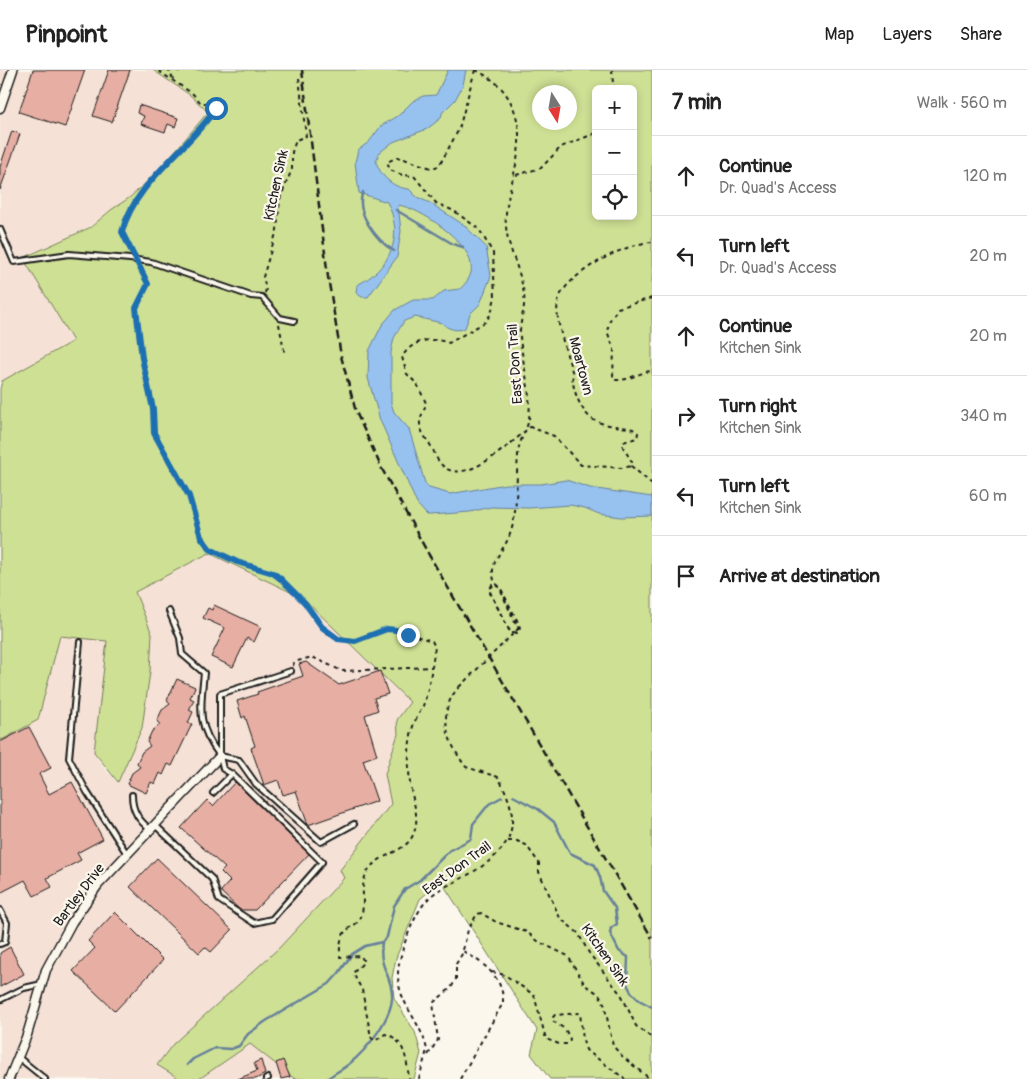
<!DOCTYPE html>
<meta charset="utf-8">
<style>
body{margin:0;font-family:Pangolin,sans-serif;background:#f6f6f6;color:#222}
.controls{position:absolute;right:15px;top:15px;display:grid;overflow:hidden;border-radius:8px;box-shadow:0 2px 8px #0003}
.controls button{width:45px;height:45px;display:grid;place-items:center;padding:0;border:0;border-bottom:1px solid #e0e0e0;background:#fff;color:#222;font:25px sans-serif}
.compass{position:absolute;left:532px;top:15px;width:45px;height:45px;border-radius:50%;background:#fff;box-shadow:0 2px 8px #0003;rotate:169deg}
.stop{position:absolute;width:15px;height:15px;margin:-11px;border:4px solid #1f6fb2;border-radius:50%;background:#fff}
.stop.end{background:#1f6fb2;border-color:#fff;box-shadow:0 1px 5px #0008}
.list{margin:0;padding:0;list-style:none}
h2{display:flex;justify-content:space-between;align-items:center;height:65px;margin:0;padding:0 20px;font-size:21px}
h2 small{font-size:16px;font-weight:400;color:#767676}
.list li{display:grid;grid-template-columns:32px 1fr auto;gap:15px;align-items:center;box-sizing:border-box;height:80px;padding:0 20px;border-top:1px solid #e0e0e0}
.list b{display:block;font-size:19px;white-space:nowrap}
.list p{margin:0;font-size:16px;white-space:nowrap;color:#767676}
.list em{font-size:16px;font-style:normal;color:#767676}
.icon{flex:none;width:28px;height:28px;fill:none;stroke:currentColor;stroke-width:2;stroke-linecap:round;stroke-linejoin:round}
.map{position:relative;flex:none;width:652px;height:1009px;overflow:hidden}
header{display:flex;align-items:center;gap:30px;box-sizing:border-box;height:70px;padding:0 25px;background:#fff;border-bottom:1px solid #e0e0e0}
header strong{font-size:24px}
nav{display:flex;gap:28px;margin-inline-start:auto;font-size:18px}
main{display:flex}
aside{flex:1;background:#fff}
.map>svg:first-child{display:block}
</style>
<header>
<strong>Pinpoint</strong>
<nav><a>Map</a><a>Layers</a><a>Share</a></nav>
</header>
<main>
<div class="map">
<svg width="652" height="1009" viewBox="0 0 652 1009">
<rect width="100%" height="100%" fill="#fbf7ec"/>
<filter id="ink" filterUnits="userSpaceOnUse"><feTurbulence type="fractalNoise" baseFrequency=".02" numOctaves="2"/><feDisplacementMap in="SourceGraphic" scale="10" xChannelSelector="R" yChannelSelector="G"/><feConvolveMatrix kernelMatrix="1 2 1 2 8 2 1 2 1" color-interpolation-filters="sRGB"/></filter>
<g filter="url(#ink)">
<path fill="#f5e1d6" d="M0,0H153L190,25L209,42L155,105L129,128L111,140L91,156L23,188L73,271L2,311L0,319Z
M209,483L303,528L410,632L397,650L398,664L385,704L391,734L341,800L344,808L280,877L173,974L157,995L180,1009H0V671L38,650L60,565L108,571L94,682L104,698L118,712L152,564L135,522Z
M250,974L295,1009H199Z"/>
<path fill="#cee094" stroke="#757e58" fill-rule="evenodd" d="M153,0H652V1009H550L531,984L537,960L441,811L420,829L396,888L392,908L394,928L415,962L421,983L414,1009H295L250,974L199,1009H180L157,995L173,974L280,877L344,808L340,800L391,734L385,704L398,664L397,650L410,632L303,528L209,483L135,522L152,564L150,602L142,658L118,712L94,682L107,571L60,566L38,650L0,671V319L2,311L73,271L23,188L91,157L111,140L129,128L155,105L208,42L190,25ZM596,19H633V146H596ZM540,22H570V52H540Z"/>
<path fill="#97c2f0" stroke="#66809b" d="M448,0H466L463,15L455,30L442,43L441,48L427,59L393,72L379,83L376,91C380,106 393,118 409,119L417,127L430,133L464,155L486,177L491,206L480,234L470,244L465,258C458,262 447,259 442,253L415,247L404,251L394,268L391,282V333L394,342L409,359L425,413L429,418L450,424L506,414H541L566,410L590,418L652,427V446L621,447L599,444L585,438L570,435L529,438L491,437L470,442L430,445H427L417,434L380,350L368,308L369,281L382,255L395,240L413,230H433L444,221L460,219C467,212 473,205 471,195C469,171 420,138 398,135L401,161L397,187L368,227H362L356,223L357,215C390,199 405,166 387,132L359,123L355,92L358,80L369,72L381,56L398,46L413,31L423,26L436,25Z"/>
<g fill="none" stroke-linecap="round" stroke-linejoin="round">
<path stroke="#66809b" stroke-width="2.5" d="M363,122C354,142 377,171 394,181
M396,140L453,174L463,177
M513,726L538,739L554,752L570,783L595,795L600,807L603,821L615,838L617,854L611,858L610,863L619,881L628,887L627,914L631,922L639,930L652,937
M187,995L193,989L215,978L231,979L239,976L248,964L266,951L329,914L339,903L352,884L365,876L382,872L387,867L394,836L405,819L420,810L450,780L471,769L473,754L489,734L502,727
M327,1009C334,1003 342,1000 349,994C366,981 394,946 392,924C391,903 378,898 382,872"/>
</g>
<path fill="#e7aea3" stroke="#1c1c1c" d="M33,0H85L65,57L19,42Z
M109,0H130L112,52L93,46Z
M139,35L178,48L175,57L168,54L165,62L141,54L144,46L137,43Z
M12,61L20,64L0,120V97Z
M214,535L261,557L254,572L247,568L233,597L211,587L225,558L203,548L208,538L212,540Z
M306,592L339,615L380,601L388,624L374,628L378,640L365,645L377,685L363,690L377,731L308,755L296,721L283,725L278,710L264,715L251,678L255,676L245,646L242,648L237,631L258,624L257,622L303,606L299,594Z
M177,609L195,617L190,628L194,630L189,640L193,642L188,653L192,654L172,696L168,694L163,705L160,703L155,714L151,712L146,723L127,714L132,703L140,697L137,693L142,682L150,676L147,672L152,661L160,655L157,651L162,640L170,634L167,630Z
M29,657L51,698L39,704L49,724L72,712L103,769L77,783L81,790L47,808L52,817L34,826L25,810L0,823V672Z
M235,712L309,784L255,840H240L222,823L221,821L230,811L221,802L225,798L181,758L207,730L213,736Z
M157,788L232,860L211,882L205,877L199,883L130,817Z
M115,842L163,890L115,941L73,901L95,878L88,871Z
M10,877L24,904L0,917V883Z
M261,990L265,1004L256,1009H238L257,1001L254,993Z
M283,990L290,1007L281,1009L276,993Z"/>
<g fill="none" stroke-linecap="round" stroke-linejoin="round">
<g stroke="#1c1c1c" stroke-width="8">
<path id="lane" d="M0,159L14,192L69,184L130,189L151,192L251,226L262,227L280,248L294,251
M169,541L180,568L182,584L204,603C200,640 197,656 220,686L239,690L256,714L321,772L354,754
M80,572L69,688L87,722L127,784
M232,704L223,699L220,686V624L291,601
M132,725C132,741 139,751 151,760
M155,755L212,809L219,830L254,853L272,849L322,792L232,704L213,723
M0,840L7,853L5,872L0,874
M0,930L24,918L42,914
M19,988L45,1009
M266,1009L268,1008"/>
</g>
<g stroke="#1c1c1c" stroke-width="11">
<path id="street" d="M0,38L13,0
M9,1009L27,965L46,900L72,852L98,815L220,686"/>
</g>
<path stroke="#1c1c1c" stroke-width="2" stroke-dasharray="4 4" stroke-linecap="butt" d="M172,0L169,2L175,12
M176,0L182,2V0
M475,0L459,59L439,96L431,98L398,87L387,92L390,100L402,105L414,106L436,133L454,141L479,159L493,183L495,227L491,244L485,252L449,273C432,267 413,269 402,287L407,304L417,314L426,333C425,339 421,345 420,351C419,363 430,372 434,382C452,431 509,374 530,357L554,366L581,395L623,398L631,396L632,392L623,377V372L637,368L638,363L633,359C620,356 603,356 592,349C582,342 575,325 573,313C572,309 573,305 572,301C567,284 554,248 558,231C565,204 626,173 652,172
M475,0C496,9 510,24 516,46C526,80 509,111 506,143C503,173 521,197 524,225C526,238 519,252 520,266C522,294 532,321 529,349C527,359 521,368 519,377C515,403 519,441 510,464C504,482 487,492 495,513L500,517L519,554L520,559L517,563L509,560L490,522V518L495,514
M612,0L613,14L616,19
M516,105L541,98L561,77L596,63
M133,185L122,162C136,111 188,81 216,38L207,33H201L193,24L157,0
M141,197L148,214L136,238L142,288L153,339L155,363L189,426L201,467L210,479L237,492L273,503L305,533L322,557L338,569L355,571L387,559L396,560L432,571L435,577C432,595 430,615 424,633C422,640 417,646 414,653C408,671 408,695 410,713C412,731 421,747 413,765C406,782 380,784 369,799C359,814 365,827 362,843C358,863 338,850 340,887L361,886L364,892L353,903L362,920L371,967L375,971L385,964C405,968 407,992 409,1009
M265,223L266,219L263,207L277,160L280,129L292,99V82L296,70L306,66L299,8
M652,228L618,238L610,250L607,261L614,279L613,307L616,310C629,311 639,302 652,301
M279,254L285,285
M631,396L652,414
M293,596L294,592L312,587L342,601L431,597
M508,771H517L526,775L539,793V802L560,848L578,863L589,883L622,926L636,956L652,968
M492,902L505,905L534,925L546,969L559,974H568L570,969L565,959L554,952L552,948L555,945L580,943L583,970L586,980L625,1009
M428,985L438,970L433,933L451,918L456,909V894L462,884L468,860L477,844L481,843L496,852L527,862L539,872L568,886L585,915L599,924L604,933L613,976L623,987L650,1009
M419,1009L427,980C422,952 397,933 398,903C399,883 414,843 428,829C437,819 452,814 464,807C511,782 526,756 498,707L466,697C447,672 436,642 459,617
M460,1009L503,933C504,907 483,893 463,881"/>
<use href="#lane" stroke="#fbf7ec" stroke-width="4"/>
<use href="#street" stroke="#fbf7ec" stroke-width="8"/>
<path stroke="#1c1c1c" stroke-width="2.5" stroke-dasharray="8 4" stroke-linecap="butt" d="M302,0L328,207L341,286L356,342L382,399L429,485L652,868"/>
<path stroke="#1c1c1c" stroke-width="2" stroke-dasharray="4 4" stroke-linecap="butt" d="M459,617L518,559L499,517L492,514L490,523L509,560L511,563H516L519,559L500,517L495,514"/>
</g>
</g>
<g fill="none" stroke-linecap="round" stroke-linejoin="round" filter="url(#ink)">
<path stroke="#1f6fb2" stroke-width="6" d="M216,38C188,80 135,112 122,162L148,214L136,238L142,288L153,339L154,363L189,426L201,467L210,479L237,492L273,503L281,509L305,533L322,557L338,569L355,571L387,559L396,560L408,565"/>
</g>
<g text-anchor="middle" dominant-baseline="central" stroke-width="4.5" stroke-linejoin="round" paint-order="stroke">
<g font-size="14" fill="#1c1c1c" stroke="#fbf7ec">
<text transform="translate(276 115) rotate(-78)">Kitchen Sink</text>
<text transform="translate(515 294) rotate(-94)">East Don Trail</text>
<text transform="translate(581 296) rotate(75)">Moartown</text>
<text transform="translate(457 798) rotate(-36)">East Don Trail</text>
<text transform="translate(79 825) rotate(-53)">Bartley Drive</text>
<text transform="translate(605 885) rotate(55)">Kitchen Sink</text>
</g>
</g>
</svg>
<div class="controls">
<button>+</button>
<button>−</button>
<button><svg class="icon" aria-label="locate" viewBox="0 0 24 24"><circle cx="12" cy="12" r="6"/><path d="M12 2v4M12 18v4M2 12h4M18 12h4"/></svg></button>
</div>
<svg class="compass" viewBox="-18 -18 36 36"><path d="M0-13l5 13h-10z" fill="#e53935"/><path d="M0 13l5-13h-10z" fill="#767676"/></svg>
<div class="stop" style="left:216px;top:38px"></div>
<div class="stop end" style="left:408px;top:565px"></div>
</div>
<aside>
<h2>7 min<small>Walk · 560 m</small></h2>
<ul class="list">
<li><svg class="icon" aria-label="ahead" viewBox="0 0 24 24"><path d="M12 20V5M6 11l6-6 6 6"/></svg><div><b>Continue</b><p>Dr. Quad's Access</p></div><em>120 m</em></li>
<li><svg class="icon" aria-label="left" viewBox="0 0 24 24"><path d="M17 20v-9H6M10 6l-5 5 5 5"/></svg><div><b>Turn left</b><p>Dr. Quad's Access</p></div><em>20 m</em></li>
<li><svg class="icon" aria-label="ahead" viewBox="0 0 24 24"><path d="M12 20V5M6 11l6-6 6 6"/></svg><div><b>Continue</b><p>Kitchen Sink</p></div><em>20 m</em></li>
<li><svg class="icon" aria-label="right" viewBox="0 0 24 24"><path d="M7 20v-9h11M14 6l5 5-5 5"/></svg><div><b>Turn right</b><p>Kitchen Sink</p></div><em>340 m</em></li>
<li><svg class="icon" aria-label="left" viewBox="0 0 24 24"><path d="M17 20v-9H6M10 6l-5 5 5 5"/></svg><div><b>Turn left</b><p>Kitchen Sink</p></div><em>60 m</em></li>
<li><svg class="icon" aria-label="arrive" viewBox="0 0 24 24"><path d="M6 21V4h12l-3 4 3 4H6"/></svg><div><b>Arrive at destination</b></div></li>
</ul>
</aside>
</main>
